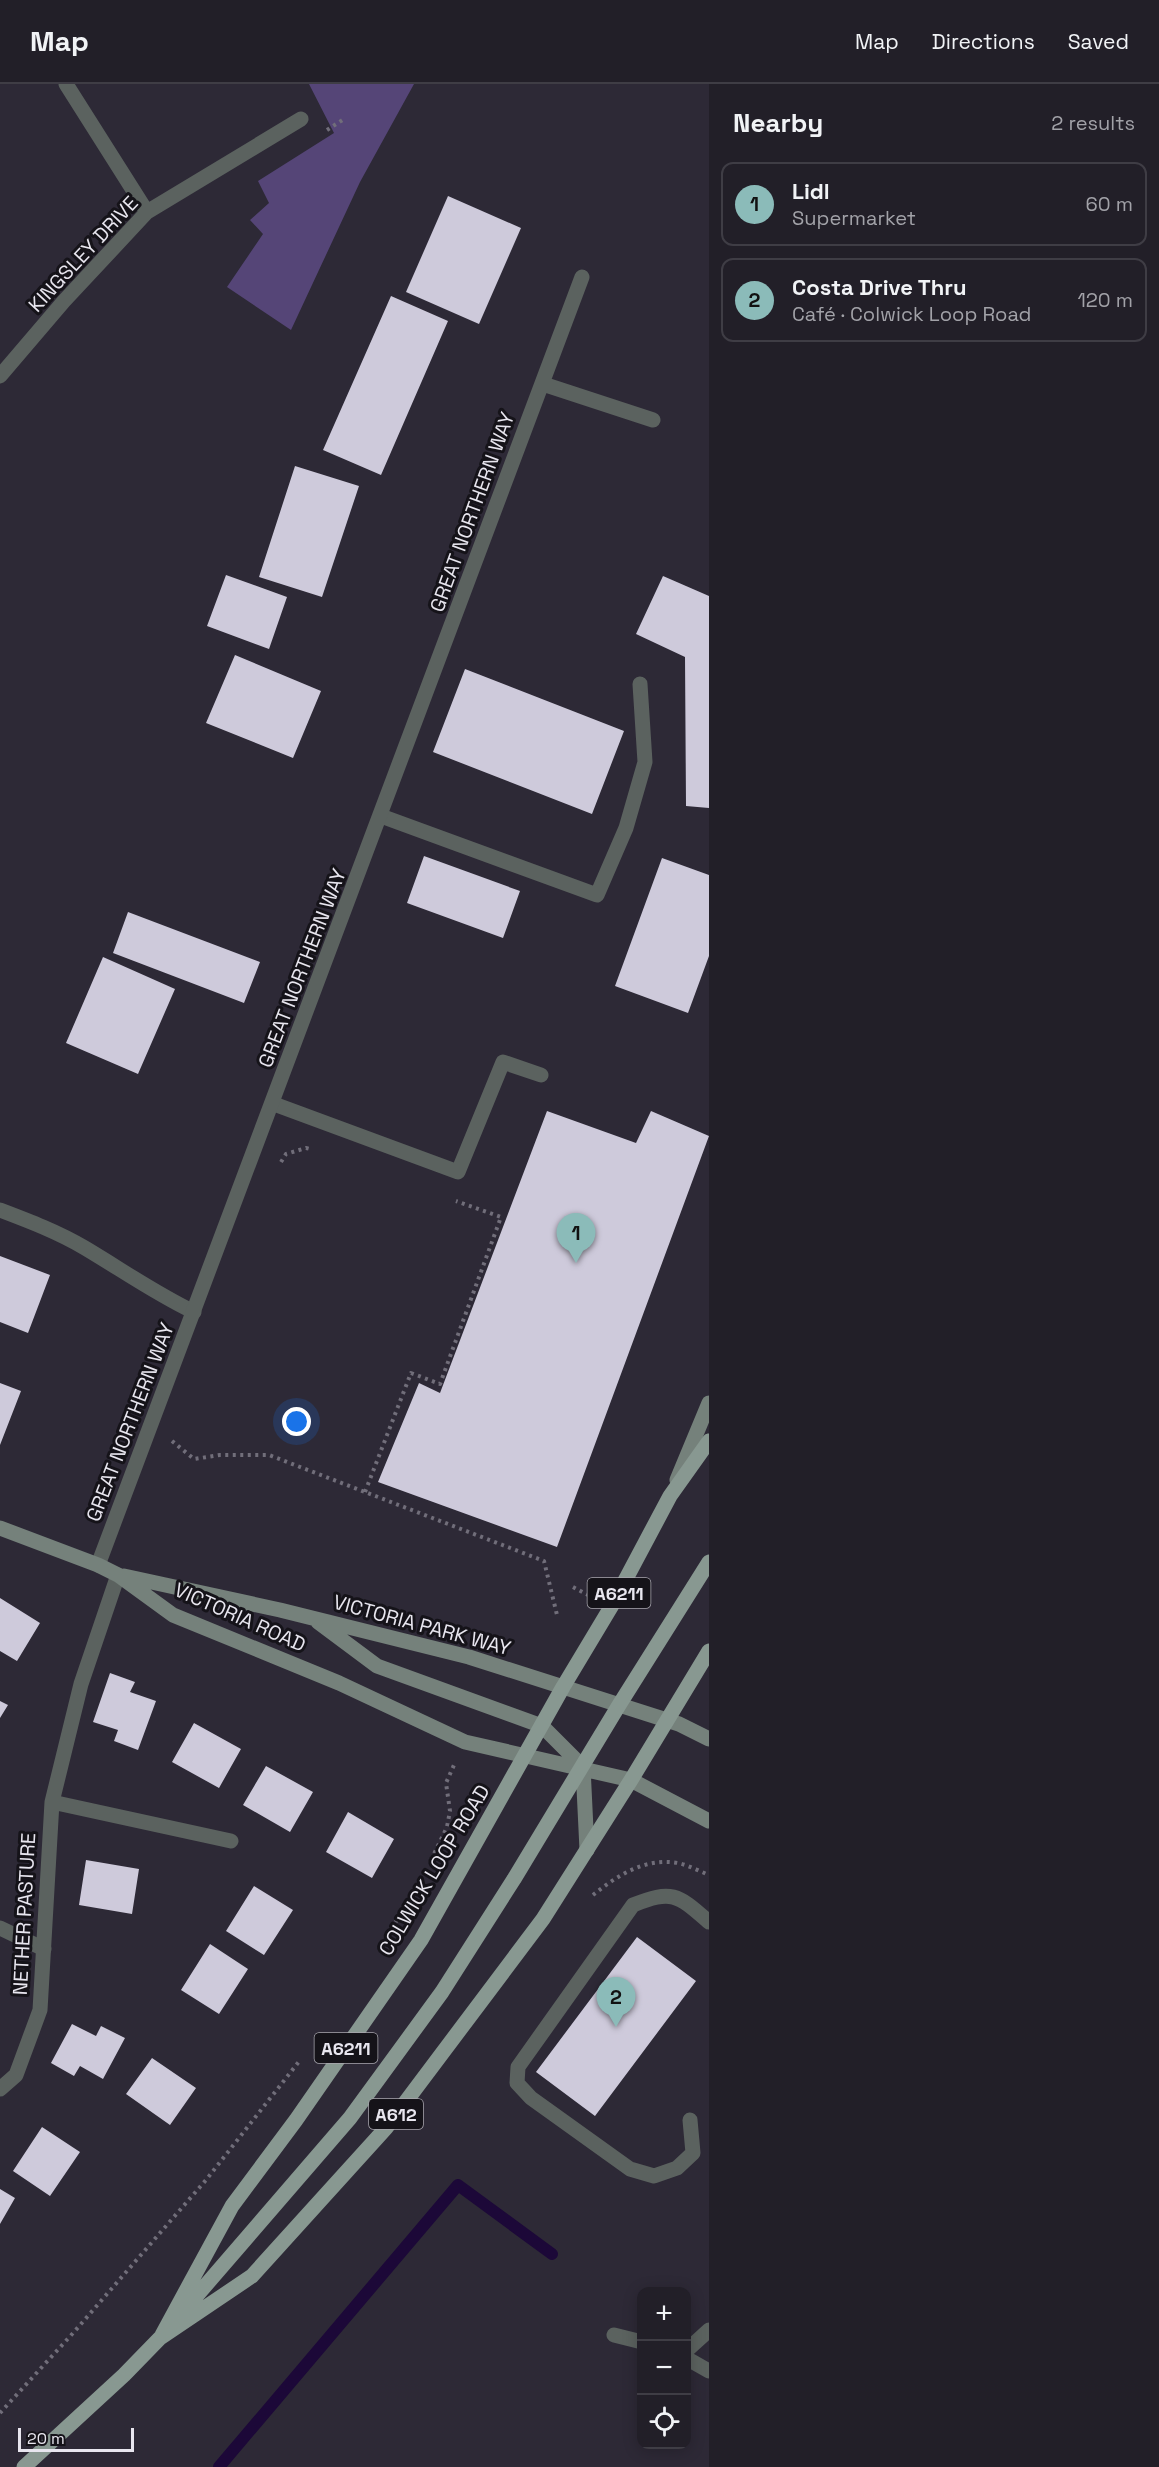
<!DOCTYPE html>
<meta charset="utf-8">
<style>
body{margin:0;font-family:"Space Grotesk",sans-serif;background:#2e2c34;color:#f1f3f6}
.controls{position:absolute;right:18px;bottom:18px;display:grid;overflow:hidden;border-radius:12px;box-shadow:0 3px 15px #0003}
.controls button{width:54px;height:54px;display:grid;place-items:center;padding:0;border:0;border-bottom:2px solid #3f3d45;background:#221f28;color:#f1f3f6;font:30px sans-serif}
.scale{position:absolute;left:18px;bottom:15px;width:116px;box-sizing:border-box;padding-left:6px;border:3px solid #e8e6ef;border-top:0;font-size:16px;line-height:21px;white-space:nowrap;color:#e8e6ef;-webkit-text-stroke:4px #151319;paint-order:stroke}
.you{position:absolute;left:297px;top:1338px;width:21px;height:21px;margin:-15px;border:4px solid #fff;border-radius:50%;background:#1a73e8;box-shadow:0 0 0 9px #1a73e833}
.badge{display:grid;place-items:center;width:39px;height:39px;border-radius:50%;background:#8bbbb9;color:#111;font-size:20px;font-weight:700}
.pin{position:absolute;translate:-50% -50px;filter:drop-shadow(0 2px 3px #0008)}
.pin::after{content:'';position:absolute;top:32px;width:21px;height:18px;background:inherit;clip-path:polygon(0 0,100% 0,50% 100%)}
.list{margin:0;padding:0;list-style:none}
h2{display:flex;justify-content:space-between;align-items:center;height:78px;margin:0;padding:0 24px;font-size:26px}
h2 small{font-size:20px;font-weight:400;color:#a2a2a8}
.list li{display:grid;grid-template-columns:39px 1fr auto;gap:18px;align-items:center;box-sizing:border-box;height:84px;margin:0 12px 12px;padding:0 12px;border:2px solid #3f3d45;border-radius:12px}
.list b{display:block;font-size:22px;white-space:nowrap}
.list p{margin:0;font-size:20px;white-space:nowrap;color:#a2a2a8}
.list em{font-size:20px;font-style:normal;color:#a2a2a8}
.icon{flex:none;width:33px;height:33px;fill:none;stroke:currentColor;stroke-width:2;stroke-linecap:round;stroke-linejoin:round}
.map{position:relative;flex:none;width:709px;height:2383px;overflow:hidden}
header{display:flex;align-items:center;gap:36px;box-sizing:border-box;height:84px;padding:0 30px;background:#221f28;border-bottom:2px solid #3f3d45}
header strong{font-size:28px}
nav{display:flex;gap:33px;margin-inline-start:auto;font-size:21px}
main{display:flex}
aside{flex:1;background:#221f28}
.map>svg:first-child{display:block}
</style>
<header>
<strong>Map</strong>
<nav><a>Map</a><a>Directions</a><a>Saved</a></nav>
</header>
<main>
<div class="map">
<svg width="709" height="2383" viewBox="0 0 709 2383">
<rect width="100%" height="100%" fill="#2d2936"/>
<path fill="#554577" d="M309,0H414L360,98L291,246L227,203L263,150L250,136L269,119L258,97L334,49Z"/>
<g fill="none" stroke-linecap="round" stroke-linejoin="round">
<path stroke="#1c0838" stroke-width="12" d="M219,2383L458,2101L552,2170"/>
</g>
<path fill="#cecadb" d="M448,112L521,144L479,240L406,208Z
M391,212L448,237L381,391L323,366Z
M295,382L359,402L322,513L259,493Z
M226,491L287,513L269,565L207,542Z
M663,492L709,512V724L686,722L685,573L636,550Z
M235,571L321,607L293,674L206,639Z
M465,585L624,647L592,730L433,668Z
M424,772L520,807L503,854L407,819Z
M662,774L709,791V872L688,929L615,902Z
M128,828L260,878L244,919L113,869Z
M103,873L175,905L138,990L66,959Z
M547,1027L636,1059L651,1027L709,1052L557,1463L378,1398L419,1299L440,1309Z
M0,1172L50,1191L28,1249L0,1238Z
M0,1299L21,1307L0,1361Z
M0,1514L40,1539L17,1577L0,1567Z
M110,1589L135,1598L130,1608L156,1617L138,1666L114,1657L118,1646L93,1638Z
M0,1617L8,1621L0,1634Z
M194,1639L241,1665L219,1704L172,1678Z
M266,1682L313,1708L290,1748L243,1721Z
M348,1728L394,1755L372,1794L326,1768Z
M86,1776L139,1785L132,1830L79,1821Z
M254,1802L293,1826L264,1871L226,1847Z
M637,1853L696,1897L595,2032L536,1988Z
M210,1860L248,1885L219,1930L181,1906Z
M72,1940L96,1952L101,1942L125,1954L103,1995L80,1982L74,1992L51,1979Z
M152,1974L196,2004L170,2041L126,2010Z
M42,2043L80,2068L50,2112L13,2087Z
M0,2105L15,2114L0,2140Z"/>
<g fill="none" stroke-linecap="round" stroke-linejoin="round">
<path stroke="#716e7a" stroke-width="4" stroke-dasharray="3 4.5" stroke-linecap="butt" d="M327,46L344,35
M281,1078L286,1070L306,1064L310,1065
M172,1357L194,1375L220,1371H269L544,1477L557,1531
M365,1408L411,1289L440,1300L501,1133L456,1117
M573,1503L588,1511
M431,1776L447,1743L450,1727L446,1699L454,1681
M593,1811C617,1792 645,1773 678,1779C688,1781 699,1787 709,1791
M388,1851L401,1829
M0,2329L74,2248L206,2096L301,1975"/>
<path stroke="#5b625f" stroke-width="15" d="M381,732L597,811L626,744L645,678L640,600
M274,1020L458,1088L503,978L541,991
M0,1126C29,1137 58,1148 85,1164C122,1186 156,1210 194,1228
M0,1844L44,1865
M690,2036L693,2069L677,2084L654,2092L630,2085L531,2014L517,1999L518,1983L633,1821C673,1805 678,1811 709,1838
M614,2251L642,2258
M686,2267L709,2246
M686,2274L709,2287"/>
<path stroke="#5b625f" stroke-width="15" d="M66,0L147,128
M0,292L64,217L147,128L301,35
M543,300L653,336
M98,1481L582,193
M52,1718L231,1757
M0,2005L16,1991L40,1926L52,1718L81,1600L118,1491"/>
<path stroke="#75817b" stroke-width="15" d="M677,1396L709,1319
M0,1444L98,1481L118,1491L173,1531L339,1599L465,1658L631,1696L709,1737
M124,1492L280,1526L469,1573L679,1640L709,1655
M318,1538L377,1582L542,1642L583,1683L587,1766"/>
<path stroke="#889891" stroke-width="15" d="M180,2231L350,2034L442,1908L514,1795L619,1621L709,1478
M162,2251L232,2122L296,2036L421,1856L563,1603L611,1523L670,1412L709,1357
M24,2383L124,2291L160,2254L252,2192L386,2044L543,1835L631,1696L709,1567"/>
</g>
<g text-anchor="middle" dominant-baseline="central" stroke-width="6" stroke-linejoin="round" paint-order="stroke">
<g fill="#151319" stroke="#a9a7af" stroke-width="1.5">
<rect x="587.5" y="1494" width="63" height="30" rx="4.5"/>
<rect x="314.5" y="1949" width="63" height="30" rx="4.5"/>
<rect x="369" y="2015" width="54" height="30" rx="4.5"/>
</g>
<g font-size="18" font-weight="bold" fill="#e8e6ef">
<text x="619" y="1509">A6211</text>
<text x="346" y="1964">A6211</text>
<text x="396" y="2030">A612</text>
</g>
<g font-size="20" fill="#e8e6ef" stroke="#151319">
<text transform="translate(83 170) rotate(-47)">KINGSLEY DRIVE</text>
<text transform="translate(472 428) rotate(-70)">GREAT NORTHERN WAY</text>
<text transform="translate(302 884) rotate(-69)">GREAT NORTHERN WAY</text>
<text transform="translate(130 1338) rotate(-69)">GREAT NORTHERN WAY</text>
<text transform="translate(240 1533) rotate(24)">VICTORIA ROAD</text>
<text transform="translate(422 1541) rotate(15)">VICTORIA PARK WAY</text>
<text transform="translate(434 1786) rotate(-59)">COLWICK LOOP ROAD</text>
<text transform="translate(24 1830) rotate(-87)">NETHER PASTURE</text>
</g>
</g>
</svg>
<div class="controls">
<button>+</button>
<button>−</button>
<button><svg class="icon" aria-label="locate" viewBox="0 0 24 24"><circle cx="12" cy="12" r="6"/><path d="M12 2v4M12 18v4M2 12h4M18 12h4"/></svg></button>
</div>
<div class="scale">20 m</div>
<div class="you"></div>
<div class="pin badge" style="left:576px;top:1179px">1</div>
<div class="pin badge" style="left:616px;top:1943px">2</div>
</div>
<aside>
<h2>Nearby<small>2 results</small></h2>
<ul class="list">
<li><span class="badge">1</span><div><b>Lidl</b><p>Supermarket</p></div><em>60 m</em></li>
<li><span class="badge">2</span><div><b>Costa Drive Thru</b><p>Café · Colwick Loop Road</p></div><em>120 m</em></li>
</ul>
</aside>
</main>
